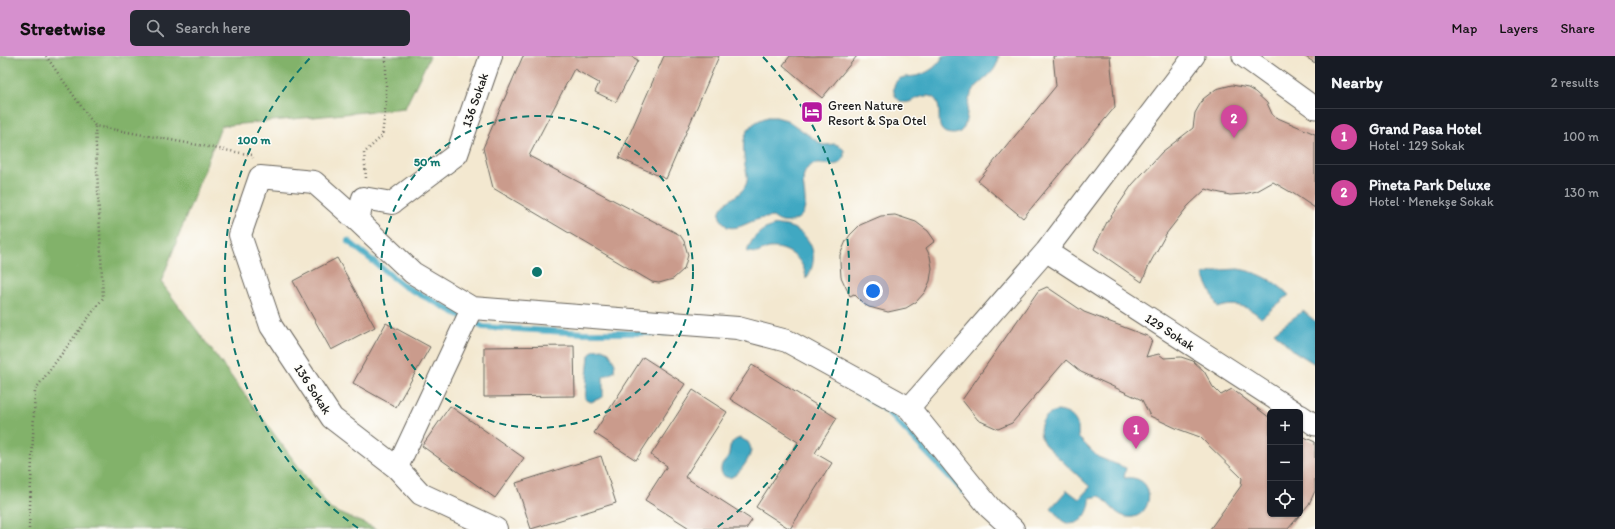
<!DOCTYPE html>
<meta charset="utf-8">
<style>
body{margin:0;font-family:Itim,sans-serif;background:#242831;color:#f1f3f6}
.controls{position:absolute;right:12px;bottom:12px;display:grid;overflow:hidden;border-radius:6px;box-shadow:0 1px 3px #0004}
.controls button{width:36px;height:36px;display:grid;place-items:center;padding:0;border:0;border-bottom:1px solid #363941;background:#171b24;color:#f1f3f6;font:20px sans-serif}
.you{position:absolute;left:873px;top:235px;width:14px;height:14px;margin:-10px;border:3px solid #fff;border-radius:50%;background:#1a73e8;box-shadow:0 0 0 6px #1a73e833}
.badge{display:grid;place-items:center;width:26px;height:26px;border-radius:50%;background:#d690ce;color:#fff;font-size:13px;font-weight:700}
.pin{position:absolute;translate:-50% -33px;filter:drop-shadow(0 1px 2px #0008)}
.pin::after{content:'';position:absolute;top:21px;width:14px;height:12px;background:inherit;clip-path:polygon(0 0,100% 0,50% 100%)}
.list{margin:0;padding:0;list-style:none}
h2{display:flex;justify-content:space-between;align-items:center;height:52px;margin:0;padding:0 16px;font-size:17px}
h2 small{font-size:13px;font-weight:400;color:#9ea1a6}
.list li{display:grid;grid-template-columns:26px 1fr auto;gap:12px;align-items:center;box-sizing:border-box;height:56px;padding:0 16px;border-top:1px solid #363941}
.list b{display:block;font-size:15px;white-space:nowrap}
.list p{margin:0;font-size:13px;white-space:nowrap;color:#9ea1a6}
.list em{font-size:13px;font-style:normal;color:#9ea1a6}
.icon{flex:none;width:22px;height:22px;fill:none;stroke:currentColor;stroke-width:2;stroke-linecap:round;stroke-linejoin:round}
.map{position:relative;flex:none;width:1315px;height:473px;overflow:hidden}
header{display:flex;align-items:center;gap:24px;box-sizing:border-box;height:56px;padding:0 20px;background:#d690ce;color:#111}
header strong{font-size:19px}
nav{display:flex;gap:22px;margin-inline-start:auto;font-size:14px}
.search{width:280px;height:36px;background:#242831;display:flex;align-items:center;gap:10px;box-sizing:border-box;padding:0 14px;border-radius:6px;color:#9ea1a6;font-size:15px}
main{display:flex}
aside{flex:1;background:#171b24}
.map>svg:first-child{display:block}
</style>
<header>
<strong>Streetwise</strong>
<div class="search"><svg class="icon" aria-label="search" viewBox="0 0 24 24"><circle cx="10" cy="10" r="6"/><path d="M15 15l6 6"/></svg>Search here</div>
<nav><a>Map</a><a>Layers</a><a>Share</a></nav>
</header>
<main>
<div class="map">
<svg width="1315" height="473" viewBox="0 0 1315 473">
<rect width="100%" height="100%" fill="#fdfcf7"/>
<filter id="ink" filterUnits="userSpaceOnUse"><feTurbulence type="fractalNoise" baseFrequency=".025" numOctaves="2"/><feDisplacementMap in="SourceGraphic" scale="8" xChannelSelector="R" yChannelSelector="G"/><feConvolveMatrix kernelMatrix="1 2 1 2 8 2 1 2 1" color-interpolation-filters="sRGB"/></filter>
<filter id="wash" filterUnits="userSpaceOnUse"><feTurbulence type="fractalNoise" baseFrequency=".012" numOctaves="4" result="noise"/><feDisplacementMap in="SourceGraphic" scale="16" xChannelSelector="R" yChannelSelector="G"/><feGaussianBlur stdDeviation="0.9" result="paint"/><feColorMatrix in="noise" values="0 0 0 0 0 0 0 0 0 0 0 0 0 0 0 0 0 1.4 0 .05"/><feComposite in="paint" operator="in"/></filter>
<g filter="url(#wash)">
<rect width="100%" height="100%" fill="#f3e8d0"/>
<path fill="#82b26b" stroke="#4f6744" d="M0,0H430L405,52L221,70L161,226L330,453L377,473H0Z"/>
<path fill="#41a8c2" stroke="#2e626f" d="M943,0H999C996,22 977,23 970,41C965,53 970,78 953,78C928,78 948,49 932,41C919,35 907,56 896,41C894,38 893,34 894,30C897,18 911,22 920,19C930,15 938,10 943,0Z
M768,61H776L787,64L823,89L835,88L840,90L844,94V102C836,118 814,98 805,116C798,130 816,157 793,165C785,168 779,166 773,161C767,162 761,162 756,164C746,167 738,174 727,171L720,162C716,143 743,144 747,125C748,120 746,114 745,110C742,86 741,69 768,61Z
M777,169C807,169 824,198 806,223C805,204 788,190 769,192C764,193 761,196 757,197C754,197 751,196 747,196C751,181 762,172 777,169Z
M1238,213C1258,216 1274,224 1289,239L1261,262C1249,250 1234,246 1218,252L1203,219L1221,214Z
M1303,255L1315,265V308L1294,295L1274,276Z
M602,293L609,296L615,307L614,316L603,321V341L591,346L585,343L589,299L594,294Z
M1058,355C1073,357 1080,366 1078,381L1098,401L1126,412L1124,422C1163,417 1151,473 1121,459C1113,455 1107,446 1100,440L1090,442C1091,456 1080,473 1064,466C1059,463 1055,456 1051,452L1067,434L1079,443L1090,431L1045,389C1035,375 1041,358 1058,355Z
M740,382L748,386C749,388 751,391 751,394C751,402 735,426 726,421C723,420 721,417 721,414C720,407 728,405 729,398C730,390 730,385 740,382Z"/>
<g fill="none" stroke-linecap="round" stroke-linejoin="round">
<path stroke="#41a8c2" stroke-width="6" d="M348,185L404,230L483,271L583,277H666
M864,339L888,356L963,435"/>
</g>
<g id="blocks">
<path fill="#ca9b8c" d="M523,0H630L638,4L616,46L595,36L599,27L574,13L529,100L680,179L684,185L688,199L684,213L673,223L659,227L652,226L493,132L483,92Z
M664,0H719L666,123L619,102Z
M790,0H857L822,42L783,9Z
M1053,0H1110L1115,51L1023,162L978,125L1056,30Z
M1304,0H1315V7Z
M1232,29L1248,32L1255,36L1267,47L1273,60L1315,78V152L1294,138L1273,126L1257,135L1244,138L1230,139L1216,136L1206,133L1188,150L1166,178L1149,209L1142,226L1094,193L1097,186L1107,166L1132,129L1162,96L1193,72L1195,57L1203,43L1216,33Z
M895,159L916,166L928,175L935,185L926,192L930,200L932,212L930,225L925,236L916,246L906,252L888,256L869,251L864,248L854,238L850,240L841,221L840,206V199L846,185L850,179L860,169L881,160Z
M337,202L375,271L331,294L293,225Z
M1047,231L1084,256L1147,280L1152,284L1146,301L1159,298L1164,302L1181,301L1193,305L1204,315L1213,331L1221,339L1232,333L1270,362V458H1300V379L1315,386V435L1309,448L1288,473H1210L1241,430L1242,422L1200,381L1178,373L1150,360L1142,344L1081,316L1066,304L1012,367L998,373L978,364L962,344L1038,235Z
M386,267L430,291L396,351L353,327Z
M574,290L575,340L484,341V291Z
M643,301L685,328L636,404L594,377Z
M752,309L837,362L815,397L832,407L790,473L756,451L798,386L730,343Z
M693,334L727,356L685,421L752,464L746,473H691L645,444L667,410L651,399Z
M450,350L524,402L495,442L422,390Z
M601,400L616,447L531,473L516,427Z"/>
</g>
</g>
<g filter="url(#ink)">
<use href="#blocks" fill-opacity="0" stroke="#67635b" stroke-width="1"/>
<g fill="none" stroke-linecap="round" stroke-linejoin="round">
<g stroke="#67635b" stroke-width="23">
<path id="street" d="M1243,0L1315,52
M1046,195L1295,356
M909,352L1046,195L1194,0
M1300,359L1315,369
M397,412L472,252"/>
</g>
<g stroke="#67635b" stroke-width="24">
<path id="secondary" d="M358,165L363,142L392,147L457,98L491,0
M496,473L421,438L397,412L332,362L271,270L240,179L260,121L314,126L358,165L413,217L472,252L738,272L787,285L909,352L990,452L1013,473"/>
</g>
<path stroke="#67635b" stroke-width="2.5" stroke-dasharray="1 3" stroke-linecap="butt" d="M46,0L95,70L252,99L253,102
M366,122L364,97L382,80L386,47V0
M29,473L35,334L103,242L95,70"/>
<use href="#street" stroke="#fff" stroke-width="21"/>
<use href="#secondary" stroke="#fff" stroke-width="22"/>
</g>
</g>
<g fill="none" stroke="#0f766e" stroke-width="2" stroke-dasharray="7 5">
<circle cx="537" cy="216" r="156"/>
<path d="M358 472A312 312 0 0 1 311 1M763 1A312 312 0 0 1 716 472"/>
</g>
<defs>
<g id="hotel-square" transform="scale(1.15)"><rect x="-9" y="-9" width="18" height="18" rx="4" fill="#b5179e" stroke="#fdfcf7"/><path d="M-6-4.5h1.5V1H6V5H4.5V3h-9V5H-6ZM-4 0a1.8 1.8 0 1 1 3.6 0ZM.5 0V-2.5h3Q6-2.5 6 0Z" fill="#fff"/></g>
</defs>
<g fill-rule="evenodd">
<use href="#hotel-square" x="812" y="56"/>
</g>
<g text-anchor="middle" dominant-baseline="central" stroke-width="3" stroke-linejoin="round" paint-order="stroke">
<g font-size="13" fill="#1c1c1c" stroke="#fdfcf7">
<text transform="translate(475 44) rotate(-71)">136 Sokak</text>
<text transform="translate(1170 276) rotate(33)">129 Sokak</text>
<text transform="translate(313 333) rotate(57)">136 Sokak</text>
</g>
<g font-size="13" fill="#1c1c1c" stroke="#fdfcf7" text-anchor="start">
<text x="828" y="49">Green Nature<tspan x="828" dy="15">Resort &amp; Spa Otel</tspan></text>
</g>
</g>
<circle cx="537" cy="216" r="6" fill="#0f766e" stroke="#fdfcf7" stroke-width="2"/>
<g font-size="12" text-anchor="middle" font-weight="bold" fill="#0f766e" stroke="#fdfcf7" stroke-width="3" stroke-linejoin="round" paint-order="stroke">
<text x="254" y="88">100 m</text>
<text x="427" y="110">50 m</text>
</g>
</svg>
<div class="controls">
<button>+</button>
<button>−</button>
<button><svg class="icon" aria-label="locate" viewBox="0 0 24 24"><circle cx="12" cy="12" r="6"/><path d="M12 2v4M12 18v4M2 12h4M18 12h4"/></svg></button>
</div>
<div class="you"></div>
<div class="pin badge" style="left:1136px;top:393px;background:#d1479c">1</div>
<div class="pin badge" style="left:1234px;top:82px;background:#d1479c">2</div>
</div>
<aside>
<h2>Nearby<small>2 results</small></h2>
<ul class="list">
<li><span class="badge" style="background:#d1479c">1</span><div><b>Grand Pasa Hotel</b><p>Hotel · 129 Sokak</p></div><em>100 m</em></li>
<li><span class="badge" style="background:#d1479c">2</span><div><b>Pineta Park Deluxe</b><p>Hotel · Menekşe Sokak</p></div><em>130 m</em></li>
</ul>
</aside>
</main>
